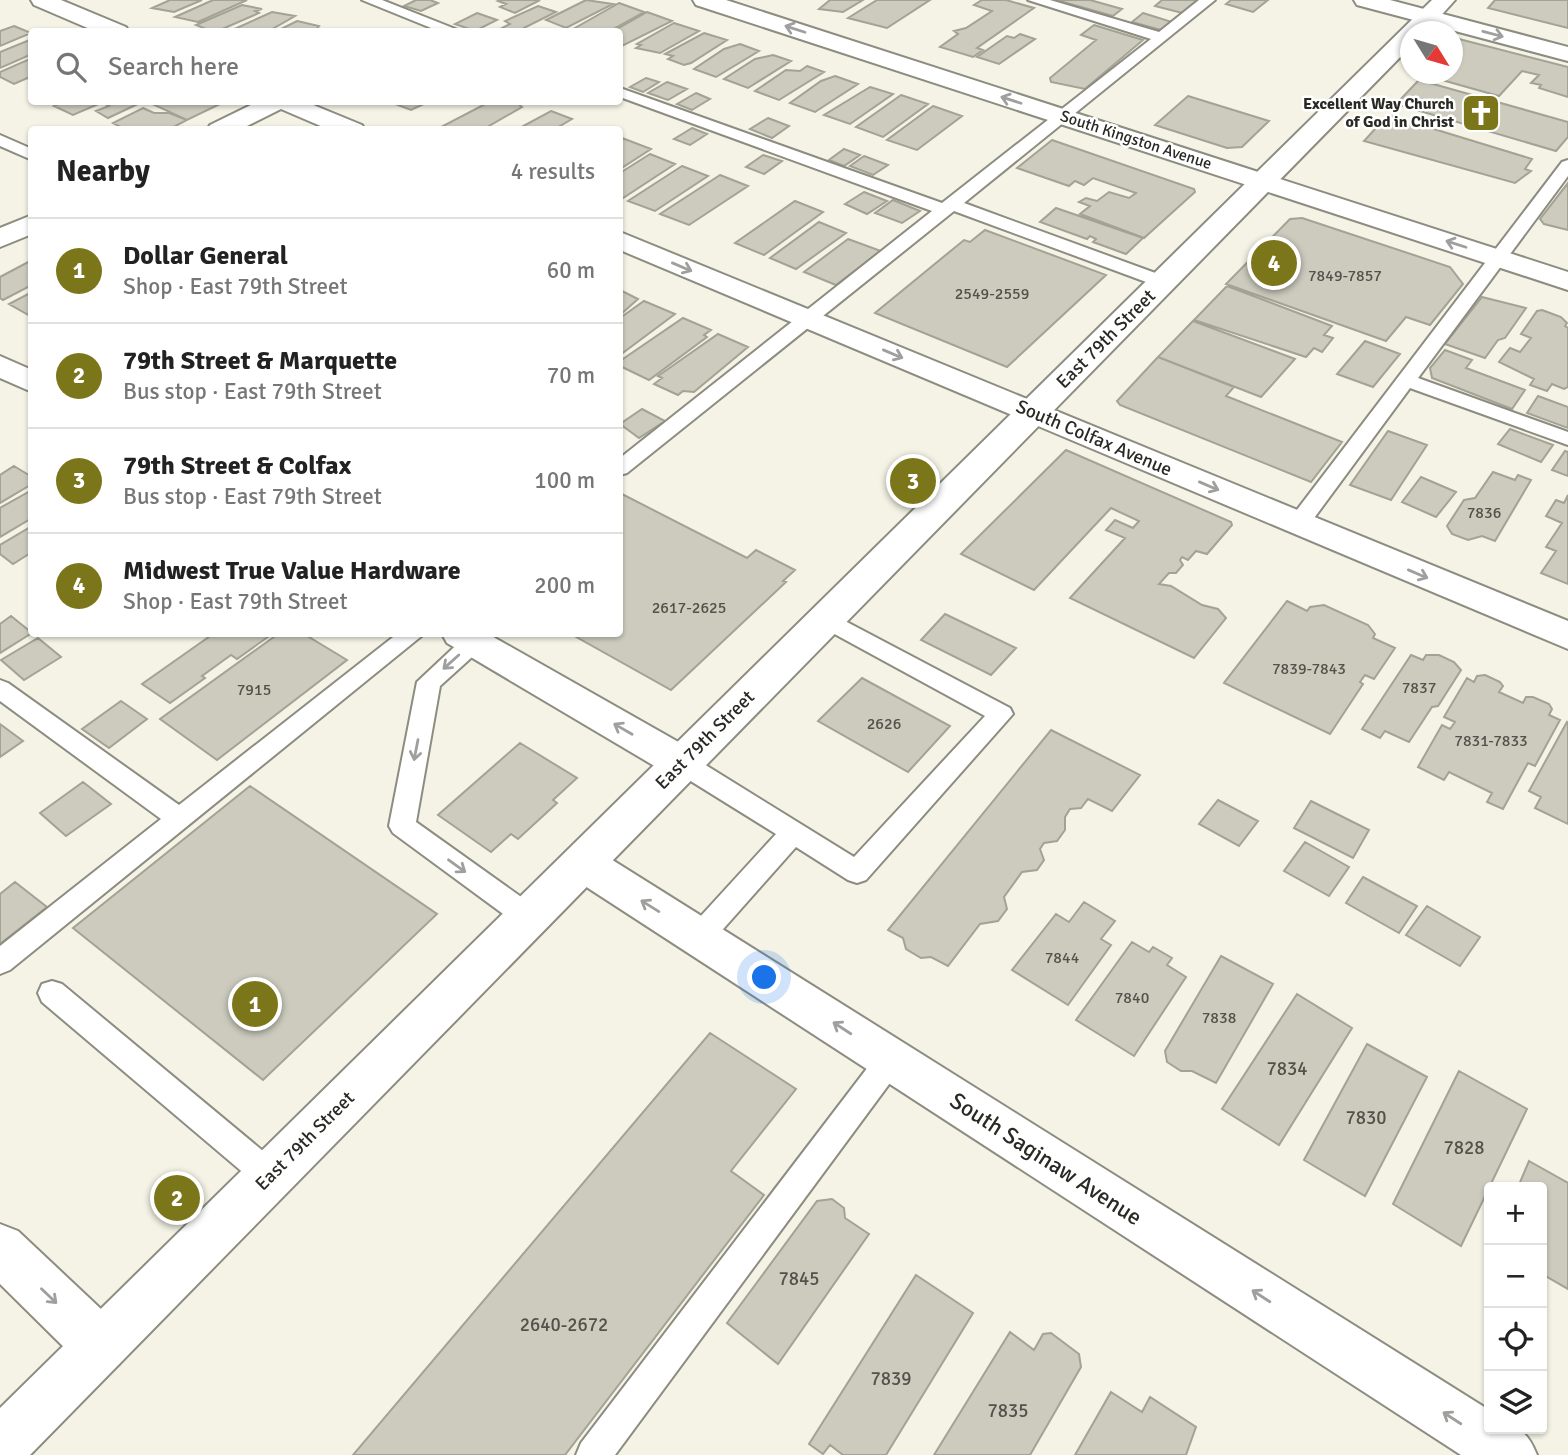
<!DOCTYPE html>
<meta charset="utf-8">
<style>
body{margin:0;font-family:Signika,sans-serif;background:#f6f6f6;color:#222}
.controls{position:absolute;right:21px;bottom:21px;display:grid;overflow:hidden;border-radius:7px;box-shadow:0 2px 5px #0004}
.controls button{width:63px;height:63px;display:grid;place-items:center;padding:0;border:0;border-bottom:2px solid #e0e0e0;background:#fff;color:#222;font:35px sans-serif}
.compass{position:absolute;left:1400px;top:21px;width:63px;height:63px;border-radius:50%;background:#fff;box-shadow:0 2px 5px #0004;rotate:127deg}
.you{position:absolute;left:765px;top:978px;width:24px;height:24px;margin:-18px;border:5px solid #fff;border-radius:50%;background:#1a73e8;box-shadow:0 0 0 10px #1a73e833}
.badge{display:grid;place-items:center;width:46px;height:46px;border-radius:50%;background:#7c761a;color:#fff;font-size:23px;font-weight:700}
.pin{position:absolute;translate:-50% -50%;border:4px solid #fff;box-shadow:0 2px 7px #0006}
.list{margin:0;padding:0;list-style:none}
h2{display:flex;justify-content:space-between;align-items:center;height:91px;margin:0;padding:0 28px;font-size:30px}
h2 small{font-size:23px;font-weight:400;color:#767676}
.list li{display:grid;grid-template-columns:46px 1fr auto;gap:21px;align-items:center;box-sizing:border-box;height:105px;padding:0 28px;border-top:2px solid #e0e0e0}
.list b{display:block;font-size:26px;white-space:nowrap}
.list p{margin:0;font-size:23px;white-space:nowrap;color:#767676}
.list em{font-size:23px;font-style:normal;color:#767676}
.icon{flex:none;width:38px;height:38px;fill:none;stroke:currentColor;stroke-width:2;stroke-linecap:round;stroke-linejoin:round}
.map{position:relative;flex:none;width:1568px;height:1455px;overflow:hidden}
.search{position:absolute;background:#fff;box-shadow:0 2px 5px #0004;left:28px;top:28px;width:595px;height:77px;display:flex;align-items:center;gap:18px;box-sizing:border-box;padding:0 24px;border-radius:7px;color:#767676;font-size:26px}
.panel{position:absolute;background:#fff;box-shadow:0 2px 5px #0004;left:28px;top:126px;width:595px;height:511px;border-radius:7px}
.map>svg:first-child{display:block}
</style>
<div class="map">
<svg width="1568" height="1455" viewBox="0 0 1568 1455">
<rect width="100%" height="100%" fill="#f4f3e5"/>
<path fill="#cccbbe" stroke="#a2a295" stroke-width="2" d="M170,0H202L174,12L152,8Z
M213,0H247L198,22L175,17Z
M416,0H430L438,3L421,11L404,6Z
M501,0H540L515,13L500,7L506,4L498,1Z
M586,0L613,4L566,28L546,20Z
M830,0H863L843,12L819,9Z
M877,0H930L887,28L848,18Z
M982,0H1006L1034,8L977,48L983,50L973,57L940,47L958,34L954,31L966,28L992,11L974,5Z
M1056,0H1090L1122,9L1113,16Z
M1162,0H1198L1182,13L1155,6Z
M1231,0H1268L1253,12L1226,4Z
M1495,0H1568V28L1488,8Z
M619,3L644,12L608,32H568Z
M242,5L262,9L255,11L259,13L220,30L211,31L196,25Z
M538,6L556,12L516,32L500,29L510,24L505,21Z
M272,12L295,16L267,32H228Z
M647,12L672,21L620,47V32H612Z
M477,13L497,20L475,31L455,24Z
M1143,13L1172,22L1161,30L1132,22Z
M297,21L319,26L314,32H275Z
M674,23L699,31L660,53L636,48L641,45L637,44Z
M1094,25L1143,40L1085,89L1051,82L1050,78L1096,40L1081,35Z
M14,26L31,33L0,46V31Z
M704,33L727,40L691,63L684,65L668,59L673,56L665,54Z
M1020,34L1035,39L999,64L977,57L1007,36L1014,38Z
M32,39V54L0,68V52Z
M1459,39L1568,67V97L1539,88L1541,85L1531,83L1539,75L1522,71L1499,96L1424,75L1452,74V46Z
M740,44L759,51L716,77L694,69L724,49Z
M773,55L791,61L748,88L724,79L755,59Z
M32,58V76L14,84L0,77V72Z
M807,66L824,72L779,100L755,91L786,70L800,71Z
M835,76L858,84L815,112L790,103L821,81Z
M646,78L659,82L643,92L630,87Z
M1419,80L1568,122V137L1556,151L1396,104Z
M667,82L687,89L668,100L648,93Z
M870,87L893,94L850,124L824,115Z
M696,93L710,99L692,110L677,104Z
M901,95L928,104L883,137L856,127Z
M1188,96L1269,121L1242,147L1227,148L1155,125Z
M64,102H103L73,115L54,106Z
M106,102H142L108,118L96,111L109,106L103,103Z
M153,102H218L222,103L187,120L150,103Z
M390,102H428L411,110Z
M489,102H516L522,107L482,130H451L443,126Z
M933,106L962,116L917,150L887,140Z
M143,108L154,113H169L187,120L168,130H126L113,123Z
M551,111L572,119L553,130H516Z
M1388,115L1532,159L1525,169L1531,171L1515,183L1364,141Z
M768,118L789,126L772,138L750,129Z
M692,128L707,134L690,145L674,139Z
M622,138L651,149L620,169Z
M1052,140L1194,189L1195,192L1144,238L1080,214L1090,206L1079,202L1086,198L1097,201L1109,192L1129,198L1136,193L1093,178L1084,185L1075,181L1069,186L1017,168Z
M844,149L860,155L844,166L829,160Z
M650,154L675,164L623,198L620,196V173Z
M763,155L782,161L764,174L746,167Z
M864,156L888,165L873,175L850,166Z
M682,166L708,176L655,211L628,201Z
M720,175L748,186L689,225L660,214Z
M1568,183V230L1544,224L1540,219Z
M864,192L887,201L867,214L845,204Z
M893,200L920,211L902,223L875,213Z
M795,201L823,212L764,255L735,243Z
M1056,208L1143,238L1126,254L1093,242L1096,239L1090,236L1087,239L1040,222Z
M1302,218L1450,267L1463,284L1430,325L1406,317L1386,341L1226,284L1290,219Z
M819,222L846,233L796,269L770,258Z
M985,230L1106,275L1007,367L875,313L964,240L970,242Z
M848,239L881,251L836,285L804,272Z
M32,260V285L3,300L0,298V277Z
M1227,286L1332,326L1324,335L1333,338L1322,352L1314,348L1306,357L1194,320Z
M620,290L638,299L620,315Z
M32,292V317L9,304Z
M1482,297L1526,308L1505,338L1498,340L1485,358L1445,344Z
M644,301L675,314L620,355V318Z
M1542,310L1561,317L1567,323L1565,326L1568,328V387L1564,389L1552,384L1547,391L1530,385L1534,379L1499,362L1510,348L1520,352L1531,338L1521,334L1537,311Z
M683,318L711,330L704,335L707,337L649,380L620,366V361Z
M1193,321L1295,359L1261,397L1158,357Z
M718,334L748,347L694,392L683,391L678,395L654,384L662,378L658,376Z
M1365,341L1400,354L1373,387L1337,374Z
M1445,350L1472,360L1466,368L1525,390L1512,409L1432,378L1430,368Z
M1158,357L1234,387L1226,396L1342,442L1311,482L1120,405L1117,401Z
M1538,396L1568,407V428L1527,413Z
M642,409L665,421L639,438L620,424Z
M1510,429L1553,445L1541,462L1498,444Z
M1388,431L1427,445L1391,500L1350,485Z
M1066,450L1231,522L1232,525L1207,554L1196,551L1188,560L1182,557L1180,560L1183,565L1176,573H1169L1159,584L1171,586L1202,605L1218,609L1226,618L1194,658L1070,598L1125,538L1106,530L1115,520L1133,528L1139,521L1111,508L1034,590L961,554Z
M1565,451L1568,452V476L1552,470Z
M14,466L32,477V484L0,503V475Z
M1493,472L1515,480L1518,475L1531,480L1495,541L1482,536L1468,540L1452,534L1447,526L1464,500L1475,498Z
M1421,477L1456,492L1436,517L1402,502Z
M32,490V518L0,537V508Z
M620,493L747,558L756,550L795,570L783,581L786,582L671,690L571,634H620Z
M1568,495V584L1541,573L1556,551L1546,547L1562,523L1546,516L1556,500L1564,503Z
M32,526V552L13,564L0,554V545Z
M1287,601L1307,611L1310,607L1324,605L1368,625L1375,634L1373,638L1395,648L1374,679L1365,675L1360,682L1363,684L1330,734L1224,683Z
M945,614L1016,648L991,675L921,640Z
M11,616L32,633L0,653V624Z
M213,634H272L237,659L231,655L202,676L205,678L170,703L142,684Z
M278,634H304L347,660L217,760L160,719Z
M38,638L61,657L24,680L1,660Z
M1411,655L1423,660L1426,655H1439L1454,662L1461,670L1438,706L1432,707L1409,742L1385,731L1380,738L1362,729Z
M1485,675L1500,682L1503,686L1499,692L1523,703L1526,697H1533L1549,704L1552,709L1549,715L1560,720L1535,766L1528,763L1503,809L1487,802L1492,793L1449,772L1444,780L1418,767L1442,725L1450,729L1455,722L1444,717L1467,678L1474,682L1477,676Z
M862,678L950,726L908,772L818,721Z
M121,701L147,719L109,748L82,729Z
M1567,722L1568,723V824L1535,808L1541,797L1529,791Z
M0,724L23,741L0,757Z
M1051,730L1140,775L1112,811L1088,799L1081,808L1070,809L1065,817V830L1057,841L1044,843L1040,849L1044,860L1037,870L1022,872L1004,897L1007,909L998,921L980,924L948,966L931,957L921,958L906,949L903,938L888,930Z
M520,743L577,778L553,800L557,803L518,839L511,834L491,852L438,815Z
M83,782L111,804L66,836L40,813Z
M250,786L437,914L263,1080L73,928Z
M1218,800L1258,821L1239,846L1199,824Z
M1311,801L1369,830L1353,858L1294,828Z
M1305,842L1349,867L1329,896L1284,871Z
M1363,877L1417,906L1399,933L1346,903Z
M15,882L47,907L0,944V894Z
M1084,902L1115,921L1101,939L1111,945L1068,1005L1012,970L1056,914L1069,922Z
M1427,906L1480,937L1460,966L1406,935Z
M1132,942L1149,952L1153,947L1172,958L1167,965L1186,977L1134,1056L1076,1020Z
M1221,956L1273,984L1216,1083L1192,1071H1181L1167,1062L1165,1051Z
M1297,994L1352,1028L1279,1145L1222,1109Z
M710,1033L796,1089L731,1171L764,1195L565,1455H353Z
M1367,1044L1427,1077L1365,1196L1304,1160Z
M1459,1071L1527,1109L1461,1246L1393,1204Z
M1529,1161L1568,1183V1289L1542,1274V1187H1518Z
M832,1199L844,1208L845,1218L869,1234L778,1364L727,1323L817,1201Z
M916,1275L973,1313L886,1455H843L830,1445L823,1454L809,1444Z
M1010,1332L1034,1350L1043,1334L1051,1333L1079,1354L1081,1367L1030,1455H934Z
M1111,1392L1142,1412L1150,1397L1196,1427L1186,1455H1075Z"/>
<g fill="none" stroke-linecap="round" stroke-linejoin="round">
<g stroke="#8d8c80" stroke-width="4">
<path id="lane" d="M362,0H382L463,32H441Z
M1028,0H1050L1159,32L1199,0H1215L964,203L1169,278L1172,282L1169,286H1157L954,211L627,473L620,475V458L932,211L620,97V88L942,203L1151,39Z
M0,135L32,149V160L0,146Z
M1568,160V176L1418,378L1568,432V445L1410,388L1306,529H1290L1287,524L1290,519L1562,162Z
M826,611L1010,708L1013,714L866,880L857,883L848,880L796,847L709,945L699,949L689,945L685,937L689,929L776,834L673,770L669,763L673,756L682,753L691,756L854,857L985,716L818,625L815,619L818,613Z
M397,634H424L10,970L0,974V946L161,819L0,701V680L8,683L179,805Z
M474,634L482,636L486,642L482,648L440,686L416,822L538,909L542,917L538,925L528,928L518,925L393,833L389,826L417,682L466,636Z
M52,981L62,984L281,1166L285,1176L281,1186L270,1191L259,1186L42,1002L38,993L42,984Z
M891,1046L901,1050L906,1059L901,1068L615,1455H576L581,1443L881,1050Z"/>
</g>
<g stroke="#8d8c80" stroke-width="4">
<path id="street" d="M31,0H61L126,27L129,32H97L34,5Z
M693,0H726L1568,272V290L696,5Z
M1354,0H1390L1568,47V61L1357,5Z
M257,102H306L362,125L365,130H330L281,109L239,130H207L210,125Z
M32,215V234L0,247V228Z
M620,232L1568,621V649L620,250Z
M0,356L32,370V392L0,378Z
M442,634H488L696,752L702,763L696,774L682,778L668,774L447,643Z
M583,846L598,851L1489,1410V1429C1519,1429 1525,1426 1537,1455H1461L568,875L562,863L568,851Z
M0,1224L18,1231L119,1326L126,1345L119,1364L100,1371L81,1364L0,1284Z"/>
</g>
<g stroke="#8d8c80" stroke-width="4">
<path id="secondary" d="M1432,0H1455L1426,32H1410V47L30,1455H0V1408Z"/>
</g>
<use href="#lane" fill="#fff" fill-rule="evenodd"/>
<use href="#street" fill="#fff" fill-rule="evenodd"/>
<use href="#secondary" fill="#fff" fill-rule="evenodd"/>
</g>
<defs><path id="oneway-shaft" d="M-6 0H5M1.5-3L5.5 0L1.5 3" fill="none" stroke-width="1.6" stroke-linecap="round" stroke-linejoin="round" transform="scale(1.75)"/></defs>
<g stroke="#9f9f9d">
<use href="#oneway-shaft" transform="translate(795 29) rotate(-162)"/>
<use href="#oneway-shaft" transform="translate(1493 34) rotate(15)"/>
<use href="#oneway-shaft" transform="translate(1011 100) rotate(-162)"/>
<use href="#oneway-shaft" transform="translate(1456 244) rotate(-162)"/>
<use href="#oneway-shaft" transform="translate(682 267) rotate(23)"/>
<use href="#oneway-shaft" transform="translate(893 354) rotate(23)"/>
<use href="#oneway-shaft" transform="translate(1209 486) rotate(23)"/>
<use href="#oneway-shaft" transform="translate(1418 574) rotate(23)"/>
<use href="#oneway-shaft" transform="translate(451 662) rotate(138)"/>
<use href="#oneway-shaft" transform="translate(623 729) rotate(-150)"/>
<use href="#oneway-shaft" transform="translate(416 750) rotate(101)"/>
<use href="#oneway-shaft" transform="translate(457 866) rotate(36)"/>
<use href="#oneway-shaft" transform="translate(650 906) rotate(-148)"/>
<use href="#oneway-shaft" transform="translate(842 1028) rotate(-147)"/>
<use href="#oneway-shaft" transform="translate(49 1296) rotate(44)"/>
<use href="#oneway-shaft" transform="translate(1261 1296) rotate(-147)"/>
<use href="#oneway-shaft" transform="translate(1452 1418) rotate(-147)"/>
</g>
<defs>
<g id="church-square" transform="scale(2.0125)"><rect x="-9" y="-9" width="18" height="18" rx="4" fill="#7c761a" stroke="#fff"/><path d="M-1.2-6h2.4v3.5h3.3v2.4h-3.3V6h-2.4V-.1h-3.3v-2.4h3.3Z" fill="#fff"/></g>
</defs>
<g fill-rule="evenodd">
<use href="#church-square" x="1481" y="113"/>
</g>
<g text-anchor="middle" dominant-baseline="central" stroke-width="5" stroke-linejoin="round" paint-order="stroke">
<g font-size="16" font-weight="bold" fill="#2a2a25" stroke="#fff" text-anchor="end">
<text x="1454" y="104">Excellent Way Church<tspan x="1454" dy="18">of God in Christ</tspan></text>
</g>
<g font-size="16" fill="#2a2a25" stroke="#fff">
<text transform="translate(1136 140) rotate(18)">South Kingston Avenue</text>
</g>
<g font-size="16" fill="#52524b">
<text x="1345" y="276">7849-7857</text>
<text x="992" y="294">2549-2559</text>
<text x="1484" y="513">7836</text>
<text x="689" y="608">2617-2625</text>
<text x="1309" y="669">7839-7843</text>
<text x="1419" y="688">7837</text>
<text x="254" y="690">7915</text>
<text x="884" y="724">2626</text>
<text x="1491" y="741">7831-7833</text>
<text x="1062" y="958">7844</text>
<text x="1132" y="998">7840</text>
<text x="1219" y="1018">7838</text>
</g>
<g font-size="19" fill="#2a2a25" stroke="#fff">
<text transform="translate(1106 339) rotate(-45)">East 79th Street</text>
<text transform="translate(1094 438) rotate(23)">South Colfax Avenue</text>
<text transform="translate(705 740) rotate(-45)">East 79th Street</text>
<text transform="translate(305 1141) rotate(-45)">East 79th Street</text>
</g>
<g font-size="19" fill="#52524b">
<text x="1287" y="1069">7834</text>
<text x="1366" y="1118">7830</text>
<text x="1464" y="1148">7828</text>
<text x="799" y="1279">7845</text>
<text x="564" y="1325">2640-2672</text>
<text x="891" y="1379">7839</text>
<text x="1008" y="1411">7835</text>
</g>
<g font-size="23" fill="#2a2a25" stroke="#fff">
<text transform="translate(1046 1159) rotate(33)">South Saginaw Avenue</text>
</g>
</g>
</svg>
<div class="controls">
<button>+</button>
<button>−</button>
<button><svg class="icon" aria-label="locate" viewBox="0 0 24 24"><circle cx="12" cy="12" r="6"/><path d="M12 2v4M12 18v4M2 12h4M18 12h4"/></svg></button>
<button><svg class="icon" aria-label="layers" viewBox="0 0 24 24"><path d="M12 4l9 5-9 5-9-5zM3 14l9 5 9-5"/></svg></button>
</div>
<svg class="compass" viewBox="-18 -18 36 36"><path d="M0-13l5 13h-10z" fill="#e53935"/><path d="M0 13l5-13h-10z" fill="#767676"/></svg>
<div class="you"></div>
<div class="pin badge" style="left:255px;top:1004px">1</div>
<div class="pin badge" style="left:177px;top:1198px">2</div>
<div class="pin badge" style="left:913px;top:481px">3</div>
<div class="pin badge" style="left:1274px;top:263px">4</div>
<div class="search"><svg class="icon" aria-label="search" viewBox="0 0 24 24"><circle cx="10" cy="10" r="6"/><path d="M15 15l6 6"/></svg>Search here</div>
<section class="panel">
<h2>Nearby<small>4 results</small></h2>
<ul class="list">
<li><span class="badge">1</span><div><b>Dollar General</b><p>Shop · East 79th Street</p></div><em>60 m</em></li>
<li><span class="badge">2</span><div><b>79th Street &amp; Marquette</b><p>Bus stop · East 79th Street</p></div><em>70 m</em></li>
<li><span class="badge">3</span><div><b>79th Street &amp; Colfax</b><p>Bus stop · East 79th Street</p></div><em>100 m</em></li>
<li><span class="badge">4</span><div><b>Midwest True Value Hardware</b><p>Shop · East 79th Street</p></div><em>200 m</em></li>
</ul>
</section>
</div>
